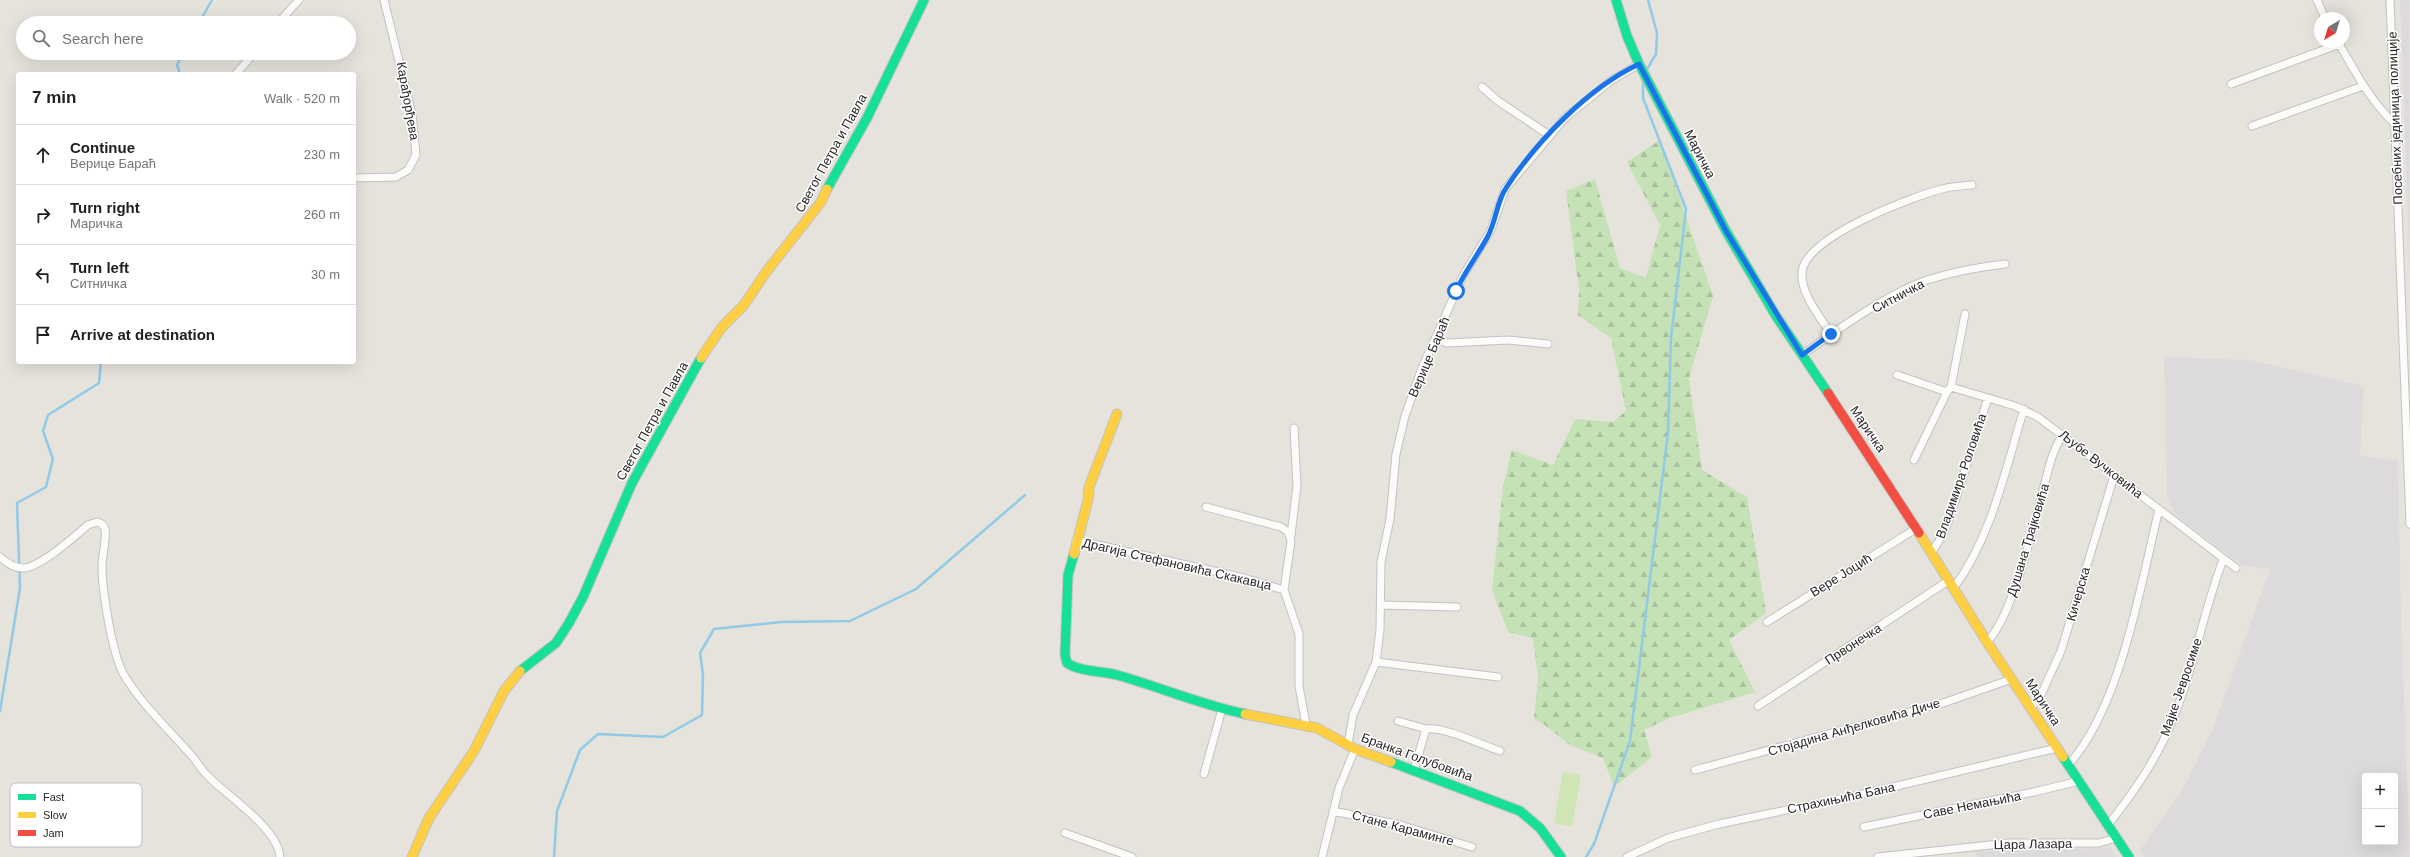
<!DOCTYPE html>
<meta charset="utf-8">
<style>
body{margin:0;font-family:Helvetica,sans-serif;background:#f2f2f2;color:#202124}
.controls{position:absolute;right:12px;bottom:12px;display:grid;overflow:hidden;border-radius:4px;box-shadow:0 4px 16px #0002}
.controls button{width:36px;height:36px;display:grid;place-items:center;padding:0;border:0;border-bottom:1px solid #e0e0e0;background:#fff;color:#202124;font:20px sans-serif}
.compass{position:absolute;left:2314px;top:12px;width:36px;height:36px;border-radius:50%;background:#fff;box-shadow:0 4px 16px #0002;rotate:218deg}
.stop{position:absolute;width:12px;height:12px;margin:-9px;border:3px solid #1a73e8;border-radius:50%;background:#fff}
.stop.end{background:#1a73e8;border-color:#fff;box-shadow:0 1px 4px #0008}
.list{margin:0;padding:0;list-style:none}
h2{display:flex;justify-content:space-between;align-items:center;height:52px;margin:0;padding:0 16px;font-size:17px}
h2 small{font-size:13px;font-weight:400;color:#757577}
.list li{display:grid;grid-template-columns:26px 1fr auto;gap:12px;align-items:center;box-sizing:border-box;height:60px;padding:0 16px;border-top:1px solid #e0e0e0}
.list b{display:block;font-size:15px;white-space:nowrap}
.list p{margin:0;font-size:13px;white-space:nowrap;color:#757577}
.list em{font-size:13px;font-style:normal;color:#757577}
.icon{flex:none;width:22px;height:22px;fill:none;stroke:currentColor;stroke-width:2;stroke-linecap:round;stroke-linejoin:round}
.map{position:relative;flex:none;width:2410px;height:857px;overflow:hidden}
.search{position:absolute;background:#fff;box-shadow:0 4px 16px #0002;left:16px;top:16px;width:340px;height:44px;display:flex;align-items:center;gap:10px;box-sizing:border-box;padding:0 14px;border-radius:22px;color:#757577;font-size:15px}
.panel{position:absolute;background:#fff;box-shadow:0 4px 16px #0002;left:16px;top:72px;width:340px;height:292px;border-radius:4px}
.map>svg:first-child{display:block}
</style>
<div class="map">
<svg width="2410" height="857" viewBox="0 0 2410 857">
<defs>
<pattern id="forest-firs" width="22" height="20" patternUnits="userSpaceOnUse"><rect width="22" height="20" fill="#c5e1b6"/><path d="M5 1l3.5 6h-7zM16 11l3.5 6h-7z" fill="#a9c19c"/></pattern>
</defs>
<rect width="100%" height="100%" fill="#e6e3dd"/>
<path fill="#dddadc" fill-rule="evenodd" d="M2400,0H2410V270Z
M2164,357L2249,360L2364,386L2360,455L2398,461L2401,615L2410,857H2145L2140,850L2182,791L2212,731L2270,569L2243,566L2177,516L2167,498ZM2365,776H2395V842H2365Z
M2110,848L2115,857H1978L1974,851Z"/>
<path fill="url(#forest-firs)" d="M1660,140L1713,296L1689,378L1702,470L1747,497L1766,613L1729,640L1755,692L1670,718L1644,730L1652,757L1614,787L1603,758L1570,745L1541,722L1534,720L1538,678L1533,638L1508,632L1492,590L1503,487L1512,450L1553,465L1575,419L1613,422L1626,411L1611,338L1578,315L1579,289L1566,191L1595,179L1620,268L1646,278L1660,225L1627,162Z"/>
<path fill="#cfe5b3" d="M1563,772L1581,775L1572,827L1554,823Z"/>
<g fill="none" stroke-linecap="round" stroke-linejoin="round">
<path stroke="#91cae7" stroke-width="2.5" d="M199,23L212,0
M1646,71L1656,54L1657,33L1648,0
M180,74L177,65L183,53
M0,711L20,588L17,503L46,487L53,459L43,431L48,415L99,383L101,362
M554,857L557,811L580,750L598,734L663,737L702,715L703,674L700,653L714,629L782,622L850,621L916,589L1025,495
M1586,857L1594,844L1630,741L1668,433L1671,338L1686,209L1643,98V80"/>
<g stroke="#c3c2c2" stroke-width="9">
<path id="street" d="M2317,0L2325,18
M2390,0L2410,524
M278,23L299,0
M2338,42C2355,71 2370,101 2395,124
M236,74L254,53
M2231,84L2340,44
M1482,87L1498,101L1549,135
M2252,126L2363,86
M354,178L396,177L408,170L416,155L412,114L384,0
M1831,334C1820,317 1800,293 1802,272C1805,237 1911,197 1942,189C1951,186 1962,186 1972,185
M1437,339L1447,343L1508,340L1548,344
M1802,355C1837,330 1887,294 1927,280C1953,272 1978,267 2005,264
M1897,375L1947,392L1951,387L2015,406L2038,417L2236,568
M1951,387L1965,314
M1914,460L1947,392
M1206,507L1281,527L1288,532L1291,541L1284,590
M1291,535L1297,486L1294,428
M1076,540L1244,578L1284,590L1299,634V686L1306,724
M1932,552L1942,536L1949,520L1988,398
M0,557C7,563 15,569 25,568C43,565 74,537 88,525L97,522C101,523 104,525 105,529C107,536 102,557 102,566C102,590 112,654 124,675C142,705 169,730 192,756C198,763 202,771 209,777C228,797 278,828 280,857
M1953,589C1992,537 2005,470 2024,409
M1381,605L1457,607
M1767,622L1917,528
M1987,642C2013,616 2034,524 2044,486C2049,468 2052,450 2063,435
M1376,662L1498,677
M1758,706L1948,581
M2031,708L2040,697L2061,651L2114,476
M1398,721L1426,729
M1348,745L1353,715L1376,662L1380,630L1381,562L1390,519L1396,454L1405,416L1422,368L1463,276L1491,230L1505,189L1565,118L1612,80L1639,64
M2069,764C2121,706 2141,584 2159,509
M1414,770L1426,729C1443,726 1482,745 1500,751
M1695,770L1943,703L2012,679
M1204,774L1222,709
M1333,811L1400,825L1472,847
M2108,825C2134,792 2157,759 2173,719C2194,668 2203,612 2223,560
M1864,827L2034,792L2079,781
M1065,833L1132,857
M1322,857L1339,788L1355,749
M1627,857L1668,838L1719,824L1859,795L2057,748
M1878,857L2009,843H2099L2116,838"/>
</g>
<g stroke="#c3c2c2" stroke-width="11">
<path id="fast" d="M1616,0L1627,36L1639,64L1726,231L1776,316L1828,393
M827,189L867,118L924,0
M1074,554L1068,575L1065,655L1067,663C1081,672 1101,671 1117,675C1160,687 1201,705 1245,714
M520,671L556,643L569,623L583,597L632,483L701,358
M2063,757L2129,857
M1391,762L1520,811L1540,828L1561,857"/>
</g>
<g stroke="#c3c2c2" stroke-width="11">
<path id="slow" d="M701,358L722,327L744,305L766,272L821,202L827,189
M1919,533L1987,642L2063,757
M1074,554L1088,500L1089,487L1117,414
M1245,714L1317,728L1355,749L1391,762
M412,857L429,818L474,751L504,691L520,671"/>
</g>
<g stroke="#c3c2c2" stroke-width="11">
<path id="jam" d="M1828,393L1919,533"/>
</g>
<use href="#street" stroke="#fbfbfa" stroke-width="7"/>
<use href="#fast" stroke="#16e098" stroke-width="9"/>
<use href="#slow" stroke="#ffcf43" stroke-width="9"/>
<use href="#jam" stroke="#f24e42" stroke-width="9"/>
</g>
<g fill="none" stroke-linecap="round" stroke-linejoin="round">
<path stroke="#1a73e8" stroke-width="5" d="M1456,291C1465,271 1478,255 1488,236C1496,221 1497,201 1506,188C1537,141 1588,88 1639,64L1726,231L1802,355L1831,334"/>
</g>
<g text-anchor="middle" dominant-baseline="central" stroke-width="3" stroke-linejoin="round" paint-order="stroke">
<g font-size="13" fill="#272727" stroke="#fff">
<text transform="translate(408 101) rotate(80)">Карађорђева</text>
<text transform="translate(2395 118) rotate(-92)">Посебних јединица полиције</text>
<text transform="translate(831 153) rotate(-61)">Светог Петра и Павла</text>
<text transform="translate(1700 154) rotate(63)">Маричка</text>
<text transform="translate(1898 296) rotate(-28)">Ситничка</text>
<text transform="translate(1429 357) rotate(-67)">Верице Бараћ</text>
<text transform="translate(652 421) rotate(-61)">Светог Петра и Павла</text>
<text transform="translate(1868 429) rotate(56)">Маричка</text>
<text transform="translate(2101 464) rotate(38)">Љубе Вучковића</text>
<text transform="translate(1961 476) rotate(-71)">Владимира Роловића</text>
<text transform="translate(2028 540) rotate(-73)">Душана Трајковића</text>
<text transform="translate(1177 564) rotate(13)">Драгија Стефановића Скакавца</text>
<text transform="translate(1841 575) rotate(-32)">Вере Јоцић</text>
<text transform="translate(2078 594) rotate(-74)">Кичерска</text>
<text transform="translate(1853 644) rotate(-33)">Првонечка</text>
<text transform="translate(2181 687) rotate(-71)">Мајке Јевросиме</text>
<text transform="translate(2043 702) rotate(57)">Маричка</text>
<text transform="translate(1854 727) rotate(-16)">Стојадина Анђелковића Диче</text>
<text transform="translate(1417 757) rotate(20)">Бранка Голубовића</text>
<text transform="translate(1841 798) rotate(-12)">Страхињића Бана</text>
<text transform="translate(1972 805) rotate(-11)">Саве Немањића</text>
<text transform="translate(1403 828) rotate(15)">Стане Караминге</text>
<text transform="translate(2033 844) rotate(-1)">Цара Лазара</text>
</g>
</g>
<rect x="10" y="783" width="132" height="64" rx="6" fill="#fff" stroke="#bebebe" stroke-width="1"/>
<rect x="18" y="794" width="18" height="6" fill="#16e098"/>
<rect x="18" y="812" width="18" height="6" fill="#ffcf43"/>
<rect x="18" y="830" width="18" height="6" fill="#f24e42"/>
<g font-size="11" fill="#272727">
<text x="43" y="801">Fast</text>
<text x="43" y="819">Slow</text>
<text x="43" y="837">Jam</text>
</g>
</svg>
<div class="controls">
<button>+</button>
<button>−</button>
</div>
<svg class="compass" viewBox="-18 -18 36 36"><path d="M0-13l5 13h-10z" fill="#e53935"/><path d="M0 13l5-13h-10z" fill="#757577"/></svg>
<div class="stop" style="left:1456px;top:291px"></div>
<div class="stop end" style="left:1831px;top:334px"></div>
<div class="search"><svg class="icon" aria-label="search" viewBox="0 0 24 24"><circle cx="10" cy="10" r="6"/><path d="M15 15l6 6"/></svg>Search here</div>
<section class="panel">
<h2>7 min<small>Walk · 520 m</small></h2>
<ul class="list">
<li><svg class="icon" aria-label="ahead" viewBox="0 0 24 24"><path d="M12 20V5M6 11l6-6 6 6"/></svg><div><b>Continue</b><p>Верице Бараћ</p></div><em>230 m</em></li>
<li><svg class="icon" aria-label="right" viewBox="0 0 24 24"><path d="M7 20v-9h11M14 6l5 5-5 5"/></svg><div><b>Turn right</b><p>Маричка</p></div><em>260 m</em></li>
<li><svg class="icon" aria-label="left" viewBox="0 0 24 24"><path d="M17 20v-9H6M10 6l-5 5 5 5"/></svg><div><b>Turn left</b><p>Ситничка</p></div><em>30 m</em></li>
<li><svg class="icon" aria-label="arrive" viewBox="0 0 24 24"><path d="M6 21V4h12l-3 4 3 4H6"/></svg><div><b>Arrive at destination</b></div></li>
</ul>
</section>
</div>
